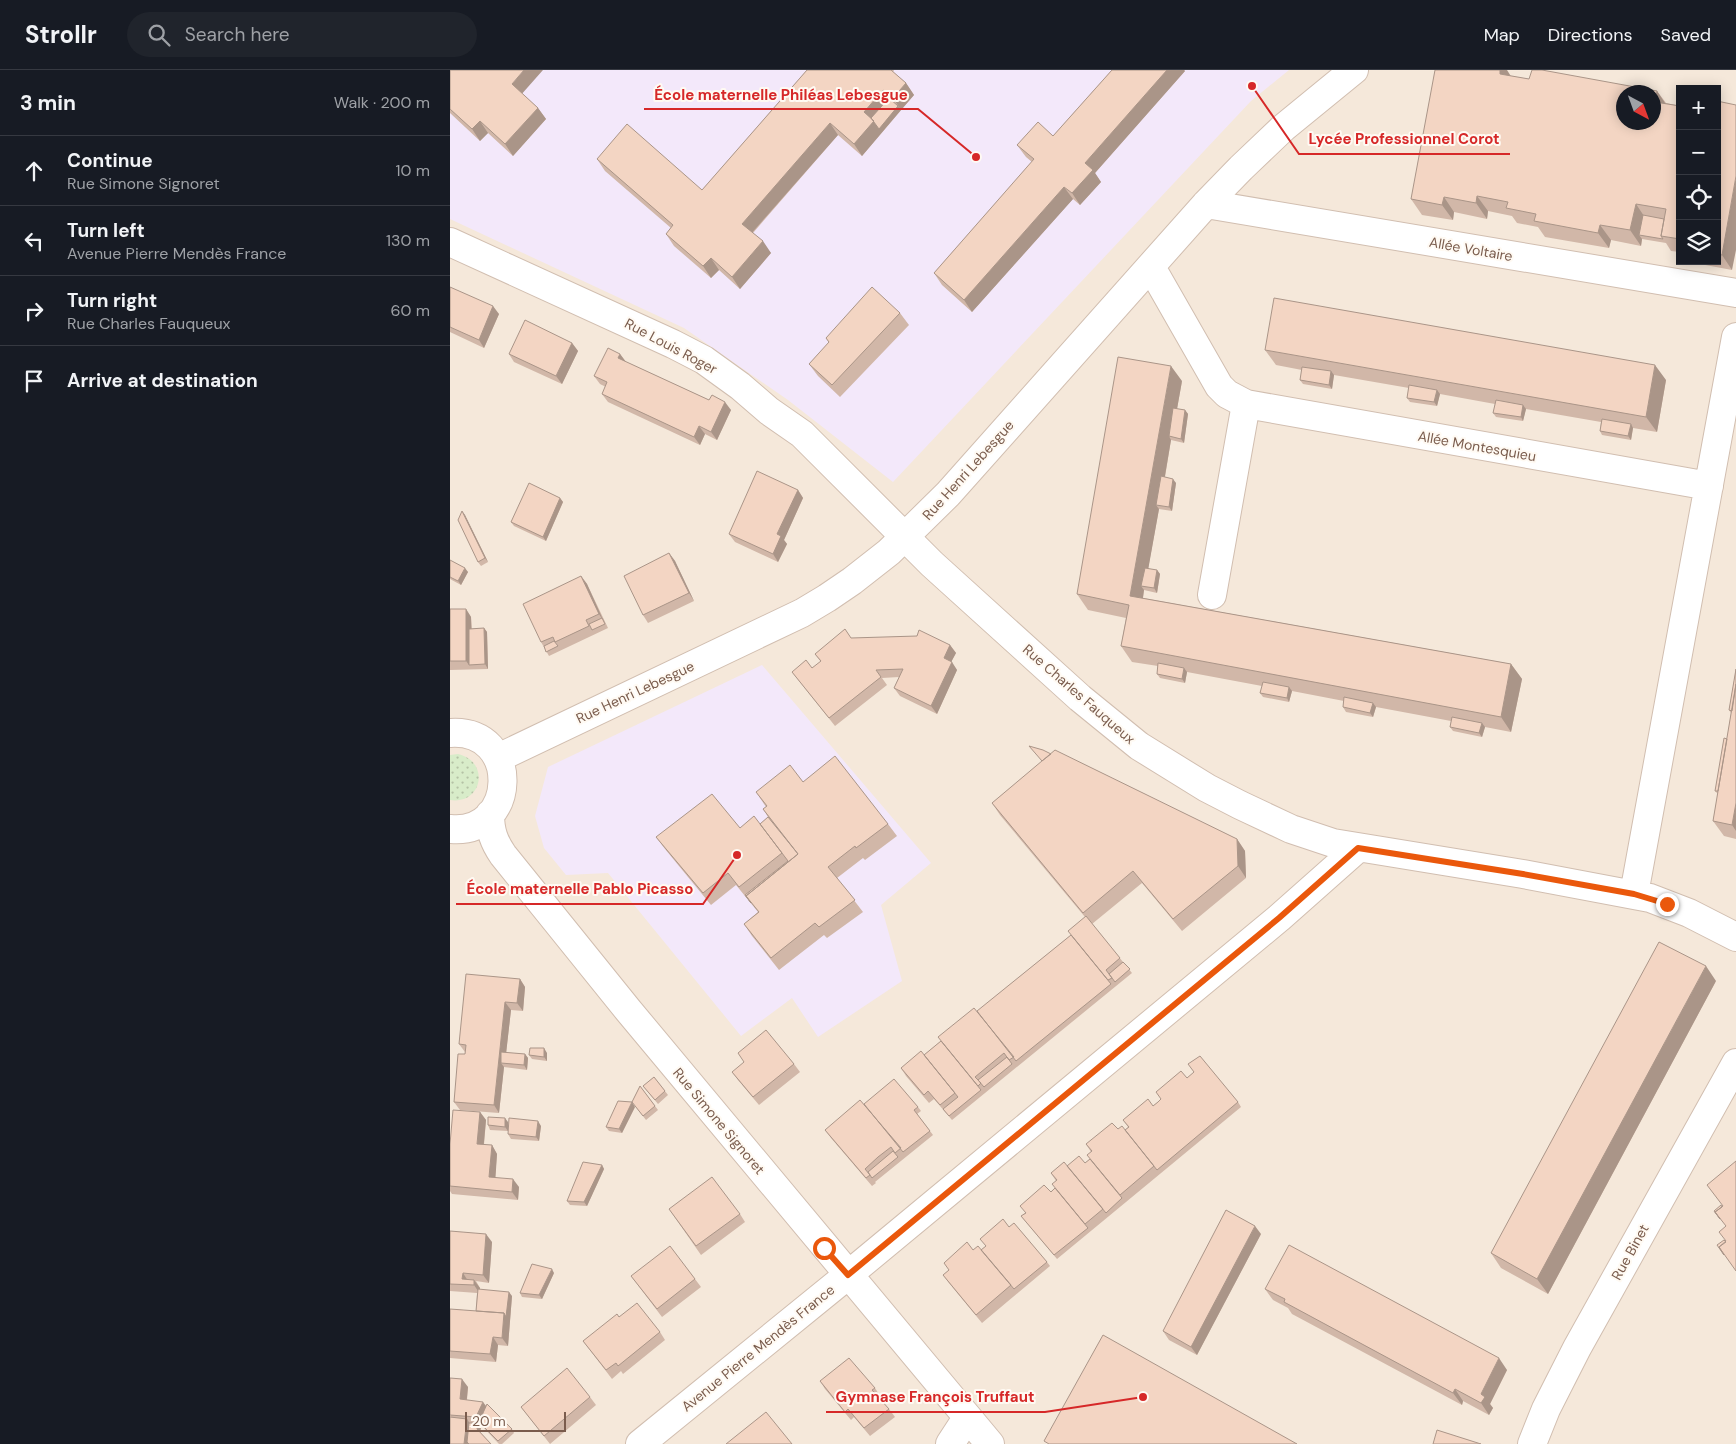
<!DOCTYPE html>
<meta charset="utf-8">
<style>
body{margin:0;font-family:"DM Sans",sans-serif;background:#20242c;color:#f1f3f6}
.controls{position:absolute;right:15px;top:15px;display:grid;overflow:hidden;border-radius:0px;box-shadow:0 2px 12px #0003}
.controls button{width:45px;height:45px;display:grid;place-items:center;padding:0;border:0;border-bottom:1px solid #363941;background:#171b24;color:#f1f3f6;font:25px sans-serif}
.compass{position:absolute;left:1166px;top:15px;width:45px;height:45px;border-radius:50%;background:#171b24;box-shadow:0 2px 12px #0003;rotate:139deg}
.scale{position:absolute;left:15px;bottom:12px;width:101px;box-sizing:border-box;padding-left:5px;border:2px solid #7a5c4d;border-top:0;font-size:14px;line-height:18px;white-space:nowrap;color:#7a5c4d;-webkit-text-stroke:4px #fffaf3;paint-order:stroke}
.stop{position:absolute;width:15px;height:15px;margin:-11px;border:4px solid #ea580c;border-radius:50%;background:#fff}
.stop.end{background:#ea580c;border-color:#fff;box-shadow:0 1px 5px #0008}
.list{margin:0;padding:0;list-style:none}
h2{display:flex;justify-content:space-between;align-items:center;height:65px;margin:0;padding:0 20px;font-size:21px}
h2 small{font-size:16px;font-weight:400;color:#9ea1a6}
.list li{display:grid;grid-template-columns:32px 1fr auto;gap:15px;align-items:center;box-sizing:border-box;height:70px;padding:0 20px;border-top:1px solid #363941}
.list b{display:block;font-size:19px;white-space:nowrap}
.list p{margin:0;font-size:16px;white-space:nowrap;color:#9ea1a6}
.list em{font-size:16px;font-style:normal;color:#9ea1a6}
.icon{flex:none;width:28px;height:28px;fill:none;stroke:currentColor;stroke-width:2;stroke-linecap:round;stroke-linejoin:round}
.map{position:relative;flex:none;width:1286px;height:1374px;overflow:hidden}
header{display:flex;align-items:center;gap:30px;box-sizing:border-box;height:70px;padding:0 25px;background:#171b24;border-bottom:1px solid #363941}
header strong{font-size:24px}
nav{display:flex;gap:28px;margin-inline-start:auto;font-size:18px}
.search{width:350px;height:45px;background:#20242c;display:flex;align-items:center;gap:12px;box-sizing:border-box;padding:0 18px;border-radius:28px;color:#9ea1a6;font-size:19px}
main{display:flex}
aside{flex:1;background:#171b24}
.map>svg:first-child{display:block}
</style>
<header>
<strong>Strollr</strong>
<div class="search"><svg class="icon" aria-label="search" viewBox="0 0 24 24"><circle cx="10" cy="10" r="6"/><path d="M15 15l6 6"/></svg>Search here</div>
<nav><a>Map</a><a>Directions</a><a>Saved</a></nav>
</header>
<main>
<aside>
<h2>3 min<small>Walk · 200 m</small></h2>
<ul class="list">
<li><svg class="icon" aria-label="ahead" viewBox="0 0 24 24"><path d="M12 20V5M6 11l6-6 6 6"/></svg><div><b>Continue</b><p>Rue Simone Signoret</p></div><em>10 m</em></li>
<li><svg class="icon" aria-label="left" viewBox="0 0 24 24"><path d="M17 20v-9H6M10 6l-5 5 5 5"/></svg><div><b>Turn left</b><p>Avenue Pierre Mendès France</p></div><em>130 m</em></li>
<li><svg class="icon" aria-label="right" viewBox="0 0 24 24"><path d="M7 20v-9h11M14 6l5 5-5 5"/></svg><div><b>Turn right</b><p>Rue Charles Fauqueux</p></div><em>60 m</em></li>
<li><svg class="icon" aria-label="arrive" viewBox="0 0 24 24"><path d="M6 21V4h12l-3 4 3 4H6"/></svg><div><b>Arrive at destination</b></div></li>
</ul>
</aside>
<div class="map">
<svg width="1286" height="1374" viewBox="0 0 1286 1374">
<defs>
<pattern id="grass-dots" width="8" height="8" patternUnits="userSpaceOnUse" patternTransform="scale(1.25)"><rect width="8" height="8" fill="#d8ecc9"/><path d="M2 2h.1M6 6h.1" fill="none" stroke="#b4c2a5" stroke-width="1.8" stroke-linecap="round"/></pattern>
</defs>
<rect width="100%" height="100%" fill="#fdf6ec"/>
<path fill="#f5e8da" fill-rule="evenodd" d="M0,0H1286V1374H0ZM1230,19H1267V191H1230ZM1174,22H1204V52H1174Z"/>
<path fill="#f3e8fa" d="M0,0H839L801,31L443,412L338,330L234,258L0,149Z
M312,595L481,793L431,835L452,911L368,967L342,928L291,966L158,803L116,805L94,778L85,746L98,697Z"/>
<path fill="url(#grass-dots)" d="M8,684C41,692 32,735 0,730V685Z"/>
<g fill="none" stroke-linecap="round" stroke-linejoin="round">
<g stroke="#d1beb0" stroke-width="30">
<path id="minor" d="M756,134L1286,223
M0,172L223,274L254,290L290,316L319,341L352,364L482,494L630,628L689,676L757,718L790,735L841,759L883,773L1073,804L1200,828L1239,843L1286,867
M701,197L769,316L777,324L796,334L1259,416
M762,525L796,334
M0,663C72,658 68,766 0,759
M48,688L352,543L377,528L402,511L439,482L498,424L756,134L791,98L833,58L904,0
M40,744C40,761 44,772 53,785L178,940L540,1374
M1184,824L1286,267
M190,1374L398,1205L829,848L908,778
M500,1374L517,1348
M1082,1374L1096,1339L1127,1278L1286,993"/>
</g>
<use href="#minor" stroke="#fff" stroke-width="28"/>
</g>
<path fill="#d1b7a8" d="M0,0L72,24L88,38L96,49L63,86L38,63L30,71L0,43Z
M357,0H444L443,2L456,13L464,25L412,86L388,65L303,163L321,183L290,219L269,200L261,208L224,176L216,164L221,158L155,101L147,89L252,120Z
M662,0H734L735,1L645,103L651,112L630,135L623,129L522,242L492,215L484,203L582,92L576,87L567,75L603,66Z
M1061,6L1079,9L1207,21L1216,33L1230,36V182L1221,181L1216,173L1192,169L1191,176L1161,170L1159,178L1095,167L1088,157L1067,153L1062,146L1038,141L1037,149L1004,142L1003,150L972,145L961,129Z
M1267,31L1282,200L1250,194L1248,191H1267Z
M0,217L49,244L34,278L0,262Z
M450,243L459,255L390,327L368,306L359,294L379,273L376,268Z
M122,273L128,281L112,314L64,292L59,284Z
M815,280L1216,310L1207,362L1183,358L1181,370L1152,365L1150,361L1151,352L1076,339L1073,351L1046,347L1043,343L1045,334L990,324L987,336L960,332L957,328L959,318L884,305L882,319L853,314L850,310L852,300L826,295Z
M170,284L176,292L259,330L281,340L267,370L255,364L250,375L158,332L152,324L156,317L150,314L144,306Z
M732,311L727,339L735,340L738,344L734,373L721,370L715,407L726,413L722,441L709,439L698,499L707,500L710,504L707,523L694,520L693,528L1061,594L1072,609L1061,662L1035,657L1032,667L1003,661L1000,657L1001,651L926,637L923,647L896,642L893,637L894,631L842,621L839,632L813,627L810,623L812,616L737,602L735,613L710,608L707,604L708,596L682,592L671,576L676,548L638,540L627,524Z
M348,420L353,428L334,470L337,474L328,492L285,472L279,464Z
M110,428L113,432L96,471L64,456L61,452Z
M12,441L15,445L38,492L31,496L28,492Z
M219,483L225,491L244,531L198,553L193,545Z
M0,490L18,502L11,515L0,509Z
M131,506L137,514L158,558L99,586L91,572Z
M0,539H16L21,547L22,559L34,558L37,562L38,599L0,600Z
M401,568L500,575L506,583L501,592L507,600L487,644L450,626L444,618L449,607L432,608L437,615L385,656L342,602L362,598L371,592L365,584Z
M1286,599V769L1274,766L1263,751L1268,724L1265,721L1277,669L1281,643L1279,640Z
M592,692L787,769L795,781L796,808L732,861L692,813L642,854L682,903L502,1050L484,1029L479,1033L456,1006L451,998L474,985L621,865L635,847L550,745L542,733Z
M353,712L438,754L447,766L415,790L413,788L387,808L413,842L377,868L374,865L329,900L302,866L294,854L308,842L286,815L261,835L215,779L206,767L290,758L310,754L318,747L313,739L316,737L306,722Z
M70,909L75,917L73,941L61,940L56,983L75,984L78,988L77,1000L54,997L49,1043L10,1040L4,1032L15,984V982L9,974Z
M1266,911L1098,1224L1051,1198L1041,1183Z
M97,983V991L82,989L79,985Z
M344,994L350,1002L309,1035L288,1010L282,1002Z
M204,1007L218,1025L208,1034L193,1016Z
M737,1008L788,1032L791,1037L607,1189L571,1146L605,1118L606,1111L601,1103L617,1096L635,1093L640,1089L641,1082L636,1074L668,1059L675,1060L678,1057L673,1050L703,1036Z
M190,1016L208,1040L196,1050L182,1032Z
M414,1034L468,1037L471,1041L467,1044L483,1065L425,1112L426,1113L422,1116L381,1068L375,1060Z
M185,1037L172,1063L159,1061L156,1057Z
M30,1042L36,1050L34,1075H42L47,1084L45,1107L69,1117L68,1130L2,1124L0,1121V1116Z
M58,1052V1061L40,1060L38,1055Z
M91,1056L89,1071L61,1069L58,1064Z
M152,1095L154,1099L137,1136L120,1135L117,1131Z
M219,1139L290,1144L295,1152L251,1185Z
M559,1157L597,1192L600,1196L532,1253L499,1213L493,1205L523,1180H531Z
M0,1161L42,1172L39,1213L26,1211L30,1218V1220L62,1226L58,1276L48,1275L46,1292L0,1288V1239L26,1241L27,1223L0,1221Z
M811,1164L747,1285L719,1270L713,1261Z
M104,1203L92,1229L72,1227L70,1223Z
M181,1206L245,1209L251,1217L212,1247Z
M815,1219L1057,1300L1040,1334L1043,1338L1039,1345L1013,1331L1012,1335L842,1244L838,1238L823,1230Z
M169,1247L210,1262L215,1270L173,1304L171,1301L162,1309L133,1271Z
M0,1308L18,1317L17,1330L36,1336L62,1359L64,1363L52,1374H49L31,1355H29L31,1357L30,1362L41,1374H0Z
M370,1311L425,1318L430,1326L428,1327L439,1339L445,1347L420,1366L404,1347L401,1350L375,1319Z
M140,1327L146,1335L100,1374L71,1337Z"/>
<path fill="#aa9588" d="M74,0H93L70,26L62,14Z
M717,0H734L735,1L645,103L651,112L630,135L622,123L635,93Z
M1050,0H1057L1062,8L1050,4Z
M456,13L464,25L451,40L443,28Z
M433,20L442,32L448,36L451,40L412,86L404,74L414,42Z
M1207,21L1217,36L1205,32Z
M88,38L96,49L63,86L55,74Z
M30,51L38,63L30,71L22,59Z
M380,53L388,65L300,165L292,154Z
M1286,106V180L1282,200L1272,185Z
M614,117L623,129L522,242L514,230Z
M1027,126L1038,141L1037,149L1026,133Z
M994,127L1004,142L1003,150L992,135Z
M1186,134L1196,149L1189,165L1192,169L1191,176L1180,160Z
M1150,155L1161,170L1159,178L1148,163Z
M313,171L321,183L290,219L282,207Z
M261,188L269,200L261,208L253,196Z
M43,236L49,244L34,278L29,270Z
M122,273L128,281L112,314L106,306Z
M170,284L176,292L168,288Z
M1205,295L1216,310L1207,362L1196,347Z
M721,296L732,311L722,367L719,366L721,370L710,435H706L709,439L695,517L691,516L694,520L691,541L680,526Z
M881,301L884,305L882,319L879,315Z
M987,320L990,324L987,336L984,332Z
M275,332L281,340L267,370L261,362Z
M1073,335L1076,339L1073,351L1071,347Z
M735,340L738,344L734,373L731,369Z
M1181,354L1183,358L1181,370L1178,366Z
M249,356L255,364L250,375L244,367Z
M723,409L726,413L722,441L719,437Z
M348,420L353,428L334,470L337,474L328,492L323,484L327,464Z
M110,428L113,432L96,471L93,467Z
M12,441L15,445L38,492L35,488Z
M219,483L225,491L244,531L239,523Z
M15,498L18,502L11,515L8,511Z
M707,500L710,504L707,523L704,518Z
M131,506L137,514L154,552L149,544Z
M16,539L21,547L22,595H19L16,591Z
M34,558L37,562L38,599L35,594Z
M500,575L506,583L499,596L494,588Z
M502,592L507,600L487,644L481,636Z
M1061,594L1072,609L1061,662L1051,647Z
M734,598L737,602L735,613L732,609Z
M839,617L842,621L839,632L837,628Z
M923,633L926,637L923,647L920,643Z
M1032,653L1035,657L1032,667L1029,663Z
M1286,733V761L1282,755Z
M787,769L795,781L796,808L788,796Z
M1256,896L1266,911L1098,1224L1087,1209Z
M70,909L75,917L73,941L67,933Z
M55,932L61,940L55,993H51L54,997L49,1043L44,1035Z
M94,978L97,983V991L94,987Z
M75,984L78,988L77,1000L74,995Z
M182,1032L185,1037L172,1063L169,1059Z
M30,1042L36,1050L33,1082L27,1074Z
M55,1048L58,1052V1061L55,1057Z
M88,1051L91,1056L89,1071L86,1067Z
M42,1075L47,1084L45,1115L39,1107Z
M152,1095L154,1099L137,1136L134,1132Z
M63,1109L69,1117L68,1130L62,1122Z
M805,1156L811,1164L747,1285L741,1277Z
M36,1164L42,1172L39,1213L33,1205Z
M102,1199L104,1203L92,1229L89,1225Z
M13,1203L18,1211L12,1209Z
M24,1210L30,1218V1224L24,1215Z
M59,1222L62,1226L58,1276L52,1268L54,1243Z
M43,1267L48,1275L46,1292L40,1284Z
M1049,1288L1057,1300L1040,1334L1043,1338L1039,1345L1031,1333V1324Z
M12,1309L18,1317L16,1337L10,1329Z
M1005,1319L1013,1331L1012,1335L1003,1323Z
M33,1332L39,1340L32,1355L26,1347Z
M17,1349L22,1357L17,1372L19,1374H14Z
M28,1353L31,1357L30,1363L27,1359Z"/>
<path fill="#f3d5c3" stroke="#aa9588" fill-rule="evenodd" d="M0,0H74L62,14L88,38L55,74L30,51L22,59L0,39Z
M357,0H441L456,13L443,28L433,20L414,42L424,51L404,74L380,53L292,154L313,171L282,207L261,188L253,196L216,164L223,155L147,89L177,54L252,120Z
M662,0H717L635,93L643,100L622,123L614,117L514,230L484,203L584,89L567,75L588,52L603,66Z
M985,0H1050V4L1079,9L1082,0H1092L1207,21L1205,32L1230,36V169L1211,166L1216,139L1186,134L1180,160L1150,155L1148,163L1084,151L1086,144L1056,138L1058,132L1027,126L1026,133L994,127L992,135L961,129ZM1174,22H1204V52H1174Z
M439,28L448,36L429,59L421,48Z
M1267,31L1286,35V106L1272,185L1267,184Z
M1193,145L1214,149L1211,166L1213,169L1189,165Z
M0,217L43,236L29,270L0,257Z
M422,217L450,243L382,315L359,294L379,272L376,268Z
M824,228L1205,295L1196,347L815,280Z
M75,250L122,273L106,306L59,284Z
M158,278L170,284L168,288L259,330L262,325L275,332L261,362L249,356L244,367L152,324L157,312L144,306Z
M668,287L721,296L680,526L1061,594L1051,647L671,576L679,535L627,524Z
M852,297L881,301L879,315L850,310Z
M959,315L987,320L984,332L957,328Z
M1046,330L1073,335L1071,347L1043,343Z
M723,338L735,340L731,369L719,366Z
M1152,349L1181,354L1178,366L1150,361Z
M307,401L348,420L327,464L331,466L323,484L279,464Z
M711,406L723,409L719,437L706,435Z
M79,413L110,428L93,467L61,452Z
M12,441L35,488L28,492L8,450Z
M219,483L239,523L193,545L174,506Z
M0,490L15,498L8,511L0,507Z
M695,498L707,500L704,518L691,516Z
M131,506L149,544L136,550L139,556L105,572L103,567L91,572L73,534Z
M0,539H16V591H0Z
M152,548L155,554L142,560L139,554Z
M34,558L35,594L19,595V559Z
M395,559L401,568L467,566L469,560L500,575L494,588L502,592L481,636L444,618L453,599L426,600L431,607L379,648L342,602L356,590L362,598L371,591L365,584Z
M104,571L108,576L96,582L94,576Z
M708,593L734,598L732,609L707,604Z
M1286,599V614L1282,641L1279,640Z
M813,612L839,617L837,628L810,623Z
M1286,614V733L1282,755L1263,751Z
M894,627L923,633L920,643L893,637Z
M1002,647L1032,653L1029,663L1000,657Z
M1274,668L1277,669L1268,721H1265Z
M579,676L593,680L601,684L592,691Z
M605,680L787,769L788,796L723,849L683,801L633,843L542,733Z
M385,686L438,754L406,778L405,776L378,797L405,830L369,857L365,853L321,888L294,854L309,842L296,826L348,784L313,739L317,736L306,722L340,695L353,712Z
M262,724L290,758L304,746L332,783L289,817L278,803L253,823L206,767Z
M318,747L348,784L296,826L301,833L295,825L338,791L310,754Z
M636,846L670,888L656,900L662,908L658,910L618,861Z
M621,865L661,914L566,991L527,941Z
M1209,872L1256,896L1087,1209L1041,1183Z
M673,892L680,899L665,912L659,904Z
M16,904L70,909L67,933L55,932L44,1035L4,1032L8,984H15L16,975L9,974Z
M524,938L564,987L559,990L554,983L525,1007L531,1013L528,1016L488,967Z
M316,960L344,994L303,1027L282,1002L294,992L288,983Z
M491,971L531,1020L499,1046L493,1039L508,1027L474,985Z
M80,978H94V987L79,985Z
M471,981L505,1023L490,1035L478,1021L474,1025L451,998Z
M51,982L75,984L74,995L51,993Z
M750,986L788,1032L707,1100L675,1060L679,1057L673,1050L698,1029L703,1036L708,1032L711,1029L706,1022L731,1001L737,1008L744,1002L738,994Z
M557,987L562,994L534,1017L528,1010Z
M204,1007L215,1021L205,1030L193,1016Z
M444,1009L468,1037L464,1040L480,1061L453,1082L414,1034Z
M190,1016L205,1036L193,1046L182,1032Z
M410,1030L451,1078L445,1083L441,1077L428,1087L415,1099L420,1105L416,1108L375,1060Z
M168,1031L182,1032L169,1059L156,1057Z
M3,1040L30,1042L27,1074L42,1075L39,1107L63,1109L62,1122L0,1116V1074Z
M38,1047L55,1048V1057L38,1055Z
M59,1048L88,1051L86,1067L58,1064Z
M662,1053L668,1059L672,1056L704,1096L670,1125L637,1085L642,1081L636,1074Z
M443,1081L448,1087L422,1108L418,1102Z
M629,1086L635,1093L640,1089L672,1128L656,1143L617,1096Z
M1286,1091V1201L1269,1177L1276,1171L1269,1162L1276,1156L1265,1142L1273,1136L1257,1115Z
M133,1092L152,1095L134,1132L117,1131Z
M614,1092L653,1139L635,1154L602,1114L607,1110L601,1103Z
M262,1107L290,1144L246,1176L219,1139Z
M594,1115L601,1122L605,1118L638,1158L604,1185L571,1146L576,1143L570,1136Z
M1271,1135L1272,1137L1265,1142L1270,1149L1264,1141Z
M776,1140L805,1156L741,1277L713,1261Z
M553,1149L559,1157L564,1153L597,1192L564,1219L531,1180L536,1176L530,1169Z
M0,1161L36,1164L33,1205L13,1203L12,1209L24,1210V1215L0,1214Z
M1274,1170L1276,1172L1269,1177L1274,1185L1267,1175Z
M517,1172L523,1180L528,1176L561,1215L526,1245L493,1205L499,1200L494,1193Z
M839,1175L1049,1288L1031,1324L1035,1327L1031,1333L1005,1319L1003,1323L834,1232L835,1229L815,1219Z
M220,1176L245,1209L207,1239L181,1206Z
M82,1194L102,1199L89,1225L70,1223Z
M28,1219L59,1222L56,1247L54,1243L26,1241Z
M187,1233L210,1262L168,1296L166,1293L156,1300L133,1271L167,1244L169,1247Z
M0,1239L54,1243L52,1268L43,1267L40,1284L0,1281Z
M653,1265L847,1374H599L594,1371Z
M399,1288L425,1318L422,1320L439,1339L414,1358L398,1339L395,1342L370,1311Z
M117,1298L140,1327L94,1366L71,1337Z
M0,1308L12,1309L10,1329L33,1332L26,1347L0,1345Z
M37,1334L62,1359L48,1371L29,1352Z
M316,1342L342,1374H276Z
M0,1347L17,1349L14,1374H0Z
M19,1353H28L27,1359L41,1374H19L17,1372Z
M987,1360L1031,1374H983Z"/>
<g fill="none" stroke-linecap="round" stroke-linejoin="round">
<path stroke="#ea580c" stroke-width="6" d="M374,1178L398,1205L829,848L908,778L1073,804L1184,824L1217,834"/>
</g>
<g text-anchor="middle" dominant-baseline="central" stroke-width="4" stroke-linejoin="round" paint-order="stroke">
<g font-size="14" fill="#7a5c4d" stroke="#fffaf3">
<text transform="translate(1021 179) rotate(10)">Allée Voltaire</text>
<text transform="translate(221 276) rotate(28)">Rue Louis Roger</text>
<text transform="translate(1027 376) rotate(10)">Allée Montesquieu</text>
<text transform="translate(518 400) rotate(-48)">Rue Henri Lebesgue</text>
<text transform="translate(185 622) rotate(-25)">Rue Henri Lebesgue</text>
<text transform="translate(629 624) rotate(41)">Rue Charles Fauqueux</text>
<text transform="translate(269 1051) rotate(50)">Rue Simone Signoret</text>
<text transform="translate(1180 1182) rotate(-61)">Rue Binet</text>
<text transform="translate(308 1278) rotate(-39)">Avenue Pierre Mendès France</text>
</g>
</g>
<path fill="none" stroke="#d62828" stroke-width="2" d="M526 87L468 39H194M802 16L849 84H1060M287 785L253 834H6M693 1327L595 1342H376"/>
<g fill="#d62828" stroke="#fffaf3" stroke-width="2">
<circle cx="526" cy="87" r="5"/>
<circle cx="802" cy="16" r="5"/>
<circle cx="287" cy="785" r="5"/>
<circle cx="693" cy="1327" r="5"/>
</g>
<g font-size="15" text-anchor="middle" font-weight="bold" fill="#d62828" stroke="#fffaf3" stroke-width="4" stroke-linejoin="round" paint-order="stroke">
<text x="331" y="30">École maternelle Philéas Lebesgue</text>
<text x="954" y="74">Lycée Professionnel Corot</text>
<text x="130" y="824">École maternelle Pablo Picasso</text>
<text x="485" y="1332">Gymnase François Truffaut</text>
</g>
</svg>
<div class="controls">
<button>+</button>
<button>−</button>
<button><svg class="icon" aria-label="locate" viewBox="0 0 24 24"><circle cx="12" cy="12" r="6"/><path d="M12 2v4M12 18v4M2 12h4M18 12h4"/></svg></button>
<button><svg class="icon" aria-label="layers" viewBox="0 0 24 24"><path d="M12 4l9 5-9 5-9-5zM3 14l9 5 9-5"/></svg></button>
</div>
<svg class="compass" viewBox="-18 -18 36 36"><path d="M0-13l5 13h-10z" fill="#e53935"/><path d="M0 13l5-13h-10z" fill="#9ea1a6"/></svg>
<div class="scale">20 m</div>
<div class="stop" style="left:374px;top:1178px"></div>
<div class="stop end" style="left:1217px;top:834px"></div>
</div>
</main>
